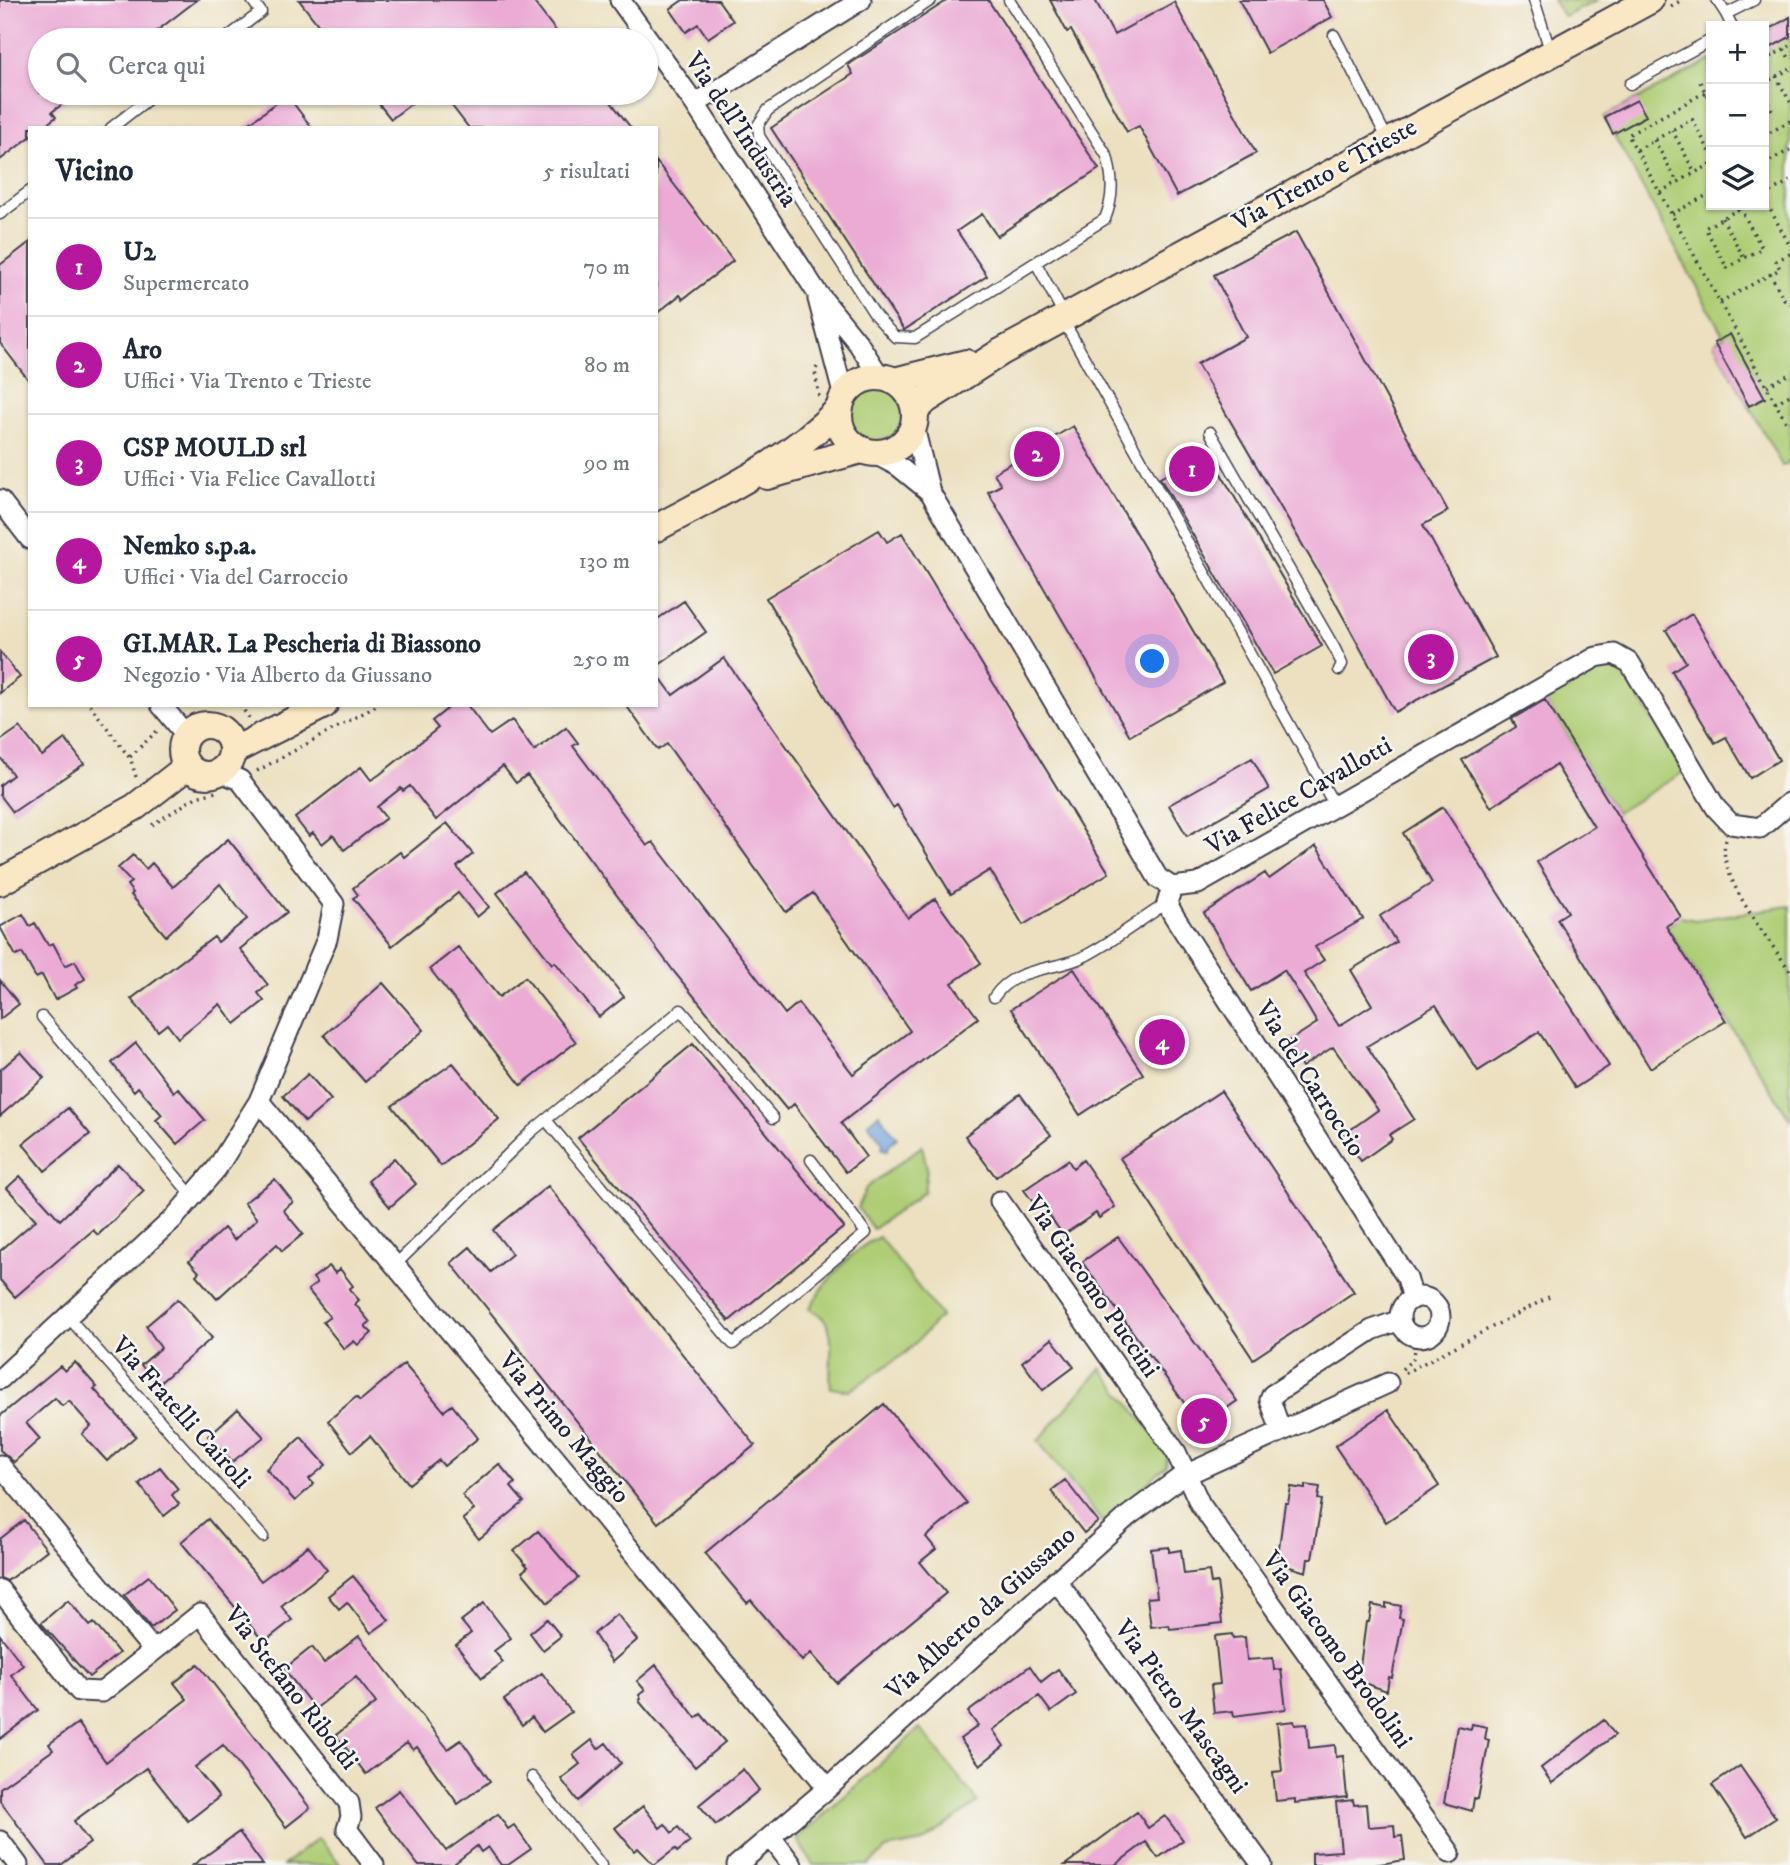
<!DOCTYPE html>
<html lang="it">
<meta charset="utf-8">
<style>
body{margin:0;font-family:"IM FELL DW Pica",serif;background:#f2f2f3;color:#1f2937}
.controls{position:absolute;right:21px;top:21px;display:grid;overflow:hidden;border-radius:0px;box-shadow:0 2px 5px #0004}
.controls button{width:63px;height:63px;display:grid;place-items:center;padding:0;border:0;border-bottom:2px solid #e0e1e3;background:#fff;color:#1f2937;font:35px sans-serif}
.you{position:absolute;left:1153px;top:662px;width:24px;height:24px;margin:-18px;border:5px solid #fff;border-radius:50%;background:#1a73e8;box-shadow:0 0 0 10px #1a73e833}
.badge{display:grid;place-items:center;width:46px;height:46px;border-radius:50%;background:#b5179e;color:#fff;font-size:23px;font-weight:700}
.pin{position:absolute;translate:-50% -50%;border:4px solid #fff;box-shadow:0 2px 7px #0006}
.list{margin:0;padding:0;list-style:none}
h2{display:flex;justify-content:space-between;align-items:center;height:91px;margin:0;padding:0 28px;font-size:30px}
h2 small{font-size:23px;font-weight:400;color:#747a83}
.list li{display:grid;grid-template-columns:46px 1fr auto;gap:21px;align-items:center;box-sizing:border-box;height:98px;padding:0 28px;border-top:2px solid #e0e1e3}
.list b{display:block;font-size:26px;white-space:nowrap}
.list p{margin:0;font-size:23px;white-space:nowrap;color:#747a83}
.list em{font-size:23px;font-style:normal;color:#747a83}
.icon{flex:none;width:38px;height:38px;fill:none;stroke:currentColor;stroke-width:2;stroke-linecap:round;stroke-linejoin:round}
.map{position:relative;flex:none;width:1790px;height:1865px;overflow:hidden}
.search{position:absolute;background:#fff;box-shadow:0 2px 5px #0004;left:28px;top:28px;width:630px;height:77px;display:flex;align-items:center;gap:18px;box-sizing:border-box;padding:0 24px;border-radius:38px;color:#747a83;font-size:26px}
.panel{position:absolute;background:#fff;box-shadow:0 2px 5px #0004;left:28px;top:126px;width:630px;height:581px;border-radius:0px}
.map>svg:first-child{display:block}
</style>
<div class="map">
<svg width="1790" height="1865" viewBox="0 0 1790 1865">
<rect width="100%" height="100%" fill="#f6f6f2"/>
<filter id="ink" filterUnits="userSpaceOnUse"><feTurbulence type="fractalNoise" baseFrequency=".0143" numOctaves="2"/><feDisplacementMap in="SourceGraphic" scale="14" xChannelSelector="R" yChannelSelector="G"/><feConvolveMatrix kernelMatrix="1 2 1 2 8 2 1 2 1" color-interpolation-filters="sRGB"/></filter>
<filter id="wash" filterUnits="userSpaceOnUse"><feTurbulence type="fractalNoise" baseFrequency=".00686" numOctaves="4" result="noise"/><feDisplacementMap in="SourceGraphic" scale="28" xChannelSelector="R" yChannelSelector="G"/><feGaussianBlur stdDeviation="1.57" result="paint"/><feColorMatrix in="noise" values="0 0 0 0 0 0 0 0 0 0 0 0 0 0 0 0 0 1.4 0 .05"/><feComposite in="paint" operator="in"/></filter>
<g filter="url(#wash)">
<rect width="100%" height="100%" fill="#ece0c0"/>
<path fill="#aecd75" stroke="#687858" stroke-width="2" d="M1553,0H1598L1564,17Z
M1790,17V462L1782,466L1714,343L1724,337L1604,117L1711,60V205H1764V32Z
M849 414a27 27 0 1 1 54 0a27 27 0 1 1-54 0Z
M1608,663L1621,668L1684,772L1616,813L1544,699Z
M1790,906V1119L1666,926L1681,917L1695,920Z
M922,1146L927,1168L924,1192L873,1229L858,1208L866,1188Z
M879,1237L941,1316L907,1352L849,1391L831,1388C827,1359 843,1322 809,1309C824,1283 851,1249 879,1237Z
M1101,1368L1168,1453L1166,1466L1103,1523L1038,1441Z
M920,1728L978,1802L923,1842L886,1849L869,1865H813L797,1839Z
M318,1838L341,1865H284Z"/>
<path fill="#74a3de" stroke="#4b628c" stroke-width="2" d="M879,1114L897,1138L889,1144L888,1150L882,1149L883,1143L868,1123Z"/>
<g id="blocks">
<path fill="#ebabd5" d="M0,0H197L145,40H40V93H77L52,112L56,117L42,128H30V137L0,160Z
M299,0H532L563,40H330Z
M683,0H718L733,21L708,38L698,24L686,32L670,9Z
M948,0H988L1099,169L997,236L982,214L957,231L987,276L904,330L771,128L853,74L848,65Z
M1050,0H1095L1114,35L1174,2L1256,153L1177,196L1139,126L1127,132L1071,30L1067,32Z
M1239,0H1323L1332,17L1267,53Z
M1790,17V37L1764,51V32Z
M370,93H425L391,119Z
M442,93H604L631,128H469Z
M287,95L312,128H243Z
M1637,100L1646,116L1613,134L1604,117Z
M656,161L733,261L683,299L680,295L656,314Z
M1296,232L1448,511L1423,525L1496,657L1395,712L1323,580L1197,364L1246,337L1214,275Z
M30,242V382L0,343V265Z
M1730,334L1765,398L1749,406L1714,343Z
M1073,426L1223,682L1130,736L988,492L1001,485L994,473Z
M1207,450L1322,646L1273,674L1160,478Z
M879,530L887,542L902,533L1109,873L1023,925L990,870L951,894L897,805L893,808L766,598Z
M684,601L706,632L656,667V620Z
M1692,614L1779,760L1750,778L1726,737L1715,743L1672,671L1686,662L1666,630Z
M0,652L20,677L0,693Z
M724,658L908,918L935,899L981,963L952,983L978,1018L841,1123L866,1157L846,1172L794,1104L787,1110L675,973L527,775L516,783L503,766L436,820L410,786L403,791L401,788L377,807L386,818L344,850L333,835L322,844L313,833L309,836L295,818L361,767L371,780L379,775L438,728L432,721L452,705H467L490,735L512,720L534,751L566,727L578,743L573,746L647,846L653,842L785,1014L798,1003L853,1074L910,1031L813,893L786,912L667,744L658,750L626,705H656V672L673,695Z
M1545,700L1681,917L1666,926L1726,1021L1650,1068L1557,919L1568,912L1537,862L1594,827L1556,765L1491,807L1462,760L1516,727L1512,719Z
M20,727L42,756L65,739L84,764L13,812L0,795V785L13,775L0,757V741Z
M1252,758L1269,789L1187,836L1169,805Z
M1443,807L1609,1066L1575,1088L1539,1032L1478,1071L1436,1005L1367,1046L1414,1119L1389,1135L1392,1139L1361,1161L1343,1135L1378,1110L1333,1047L1302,1067L1286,1043L1317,1023L1307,1006L1284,970L1251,991L1204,913L1265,873L1269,879L1316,846L1363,919L1315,947L1324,960L1304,973L1339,1026L1372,1005L1351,970L1396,942L1380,916L1432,883L1403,833Z
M447,823L473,854L457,867L489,907L477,917L458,893L392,946L353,898L358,895L353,888L400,852L404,857Z
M228,839L287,912L240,949L268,985L258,993L264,1001L235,1024L220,1004L178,1038L167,1024L158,1031L131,999L214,937L218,942L247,919L220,884L166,936L131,895L133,893L127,885L131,882L118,868L133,855L146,869L152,863L173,887Z
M524,872L624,997L599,1017L555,962L552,964L497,893Z
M23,914L30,926L35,923L48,945L53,943L65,966L75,961L85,979L75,985L77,988L55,1000L42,975L36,978L22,953L16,956L0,927Z
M458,947L499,997L525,977L576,1042L521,1085L430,969Z
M1074,969L1143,1074L1080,1115L1011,1009Z
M0,980L19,1004L0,1019Z
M383,983L424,1030L365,1082L324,1035Z
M136,1043L174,1092L178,1088L205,1120L177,1144L156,1120L162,1115L138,1087L134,1091L112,1063Z
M693,1044L844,1227L729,1321L578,1138Z
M21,1052L44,1078L0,1116V1070Z
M453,1063L499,1119L441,1166L392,1106Z
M308,1074L331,1100L305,1122L283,1096Z
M1221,1091L1354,1292L1253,1359L1120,1158Z
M1020,1094L1051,1135L996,1177L965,1136Z
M68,1108L90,1134L45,1171L23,1144Z
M394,1158L416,1184L390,1207L368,1181Z
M1068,1160L1073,1168L1083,1160L1115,1207L1099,1218L1096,1213L1063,1235L1043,1206L1038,1209L1024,1190Z
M118,1164L144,1191L98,1235L93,1230L15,1297L0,1280V1251L36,1220L7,1188L20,1176L60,1220Z
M275,1179L293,1202L283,1210L303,1234L282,1251L277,1244L217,1299L196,1275L199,1272L189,1261L224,1228L234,1240L257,1219L244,1203Z
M548,1186L755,1445L658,1523L451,1263L470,1247L491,1272L512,1254L493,1230Z
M1118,1237L1237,1401L1201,1426L1082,1262Z
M329,1266L335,1273L340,1269L353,1286L349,1289L359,1300L355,1304L370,1322L365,1326L372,1333L358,1345L354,1341L344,1349L323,1322L330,1317L308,1290L317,1283L313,1278Z
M178,1299L212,1338L157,1385L141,1365L161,1348L146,1326Z
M1052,1339L1074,1367L1043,1390L1022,1362Z
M75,1362L97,1387L94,1389L136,1436L107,1461L82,1434L91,1426L69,1401L62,1406L55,1398L26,1423L40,1439L14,1462L0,1450V1416L60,1366L65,1371Z
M404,1364L444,1411L452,1405L478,1438L444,1466L439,1460L409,1484L370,1436L352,1452L328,1421L356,1397L360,1401Z
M884,1404L967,1503L926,1537L936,1549L920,1562L946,1593L837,1683L811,1653L802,1661L751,1600L747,1603L705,1553Z
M238,1409L264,1437L232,1462L208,1436Z
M1388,1410L1439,1486L1386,1522L1335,1446Z
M301,1437L326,1465L309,1479L314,1484L295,1501L266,1469Z
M499,1464L515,1483L511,1487L524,1502L479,1539L463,1519L474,1510L462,1495Z
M160,1467L178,1489L172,1495L179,1504L164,1516L139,1484Z
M1065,1480L1098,1522L1084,1533L1051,1491Z
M1305,1485L1320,1487L1318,1499L1322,1500L1312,1559H1308L1306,1572L1277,1563L1285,1503H1288L1291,1487L1305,1489Z
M208,1519L261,1581L308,1546L327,1570L281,1606L292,1620L264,1642L181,1542Z
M24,1520L47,1550L7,1581L0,1578V1539Z
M538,1531L578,1578L548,1603L522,1572L528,1567L514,1551Z
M1169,1547V1552L1181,1550L1184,1574L1209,1571L1211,1583L1217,1582L1222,1623L1170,1629L1169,1625L1151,1627L1147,1598L1157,1597L1151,1549Z
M149,1576L175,1610L151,1628L124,1595Z
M353,1576L389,1620L371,1633L347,1602L339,1609L328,1596Z
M68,1600L90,1626L94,1623L119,1653L89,1677L41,1623Z
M484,1603L511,1638L494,1651L503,1662L482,1678L456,1645L471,1633L461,1621Z
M1386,1603L1401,1606L1399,1618L1403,1619L1392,1678L1389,1677L1387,1691L1358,1681L1366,1622H1369L1372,1605L1386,1608Z
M617,1614L637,1640L612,1662L594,1634Z
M547,1619L561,1636L543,1650L530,1633Z
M1232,1634L1233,1638L1245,1637L1247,1660L1273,1658L1274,1670L1281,1669L1286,1709L1234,1716L1233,1711L1214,1713L1211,1685L1220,1684L1215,1636Z
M0,1635L23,1665L11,1675L38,1710L0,1739Z
M359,1636L448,1749L461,1740L490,1781L458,1804L417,1747L413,1750L407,1743L366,1774L336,1735L376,1703L356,1677L315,1709L284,1669L312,1647L324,1663Z
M198,1664L310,1808L286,1827L223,1745L195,1767L219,1797L188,1821L146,1768L74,1821L90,1843L61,1865H48L0,1801V1788L53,1750L49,1744L78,1723L106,1762L187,1699L174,1683Z
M656,1665L696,1718L701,1714L725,1742L695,1767L639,1701L641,1699L639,1695L645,1690L637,1681Z
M1030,1666L1041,1682L1058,1669L1076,1694L1051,1712L1039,1696L993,1730L1004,1746L980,1765L960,1739L978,1726L968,1712Z
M542,1673L571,1712L543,1732L532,1717L522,1725L504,1700Z
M1604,1720L1615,1735L1552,1783L1541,1768Z
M1294,1721L1295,1725L1307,1724L1309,1748L1335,1745L1336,1757L1343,1756L1347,1797L1295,1803V1799L1276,1801L1273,1772L1282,1771L1277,1723Z
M1472,1724L1487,1727L1485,1739L1489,1740L1478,1799L1474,1798L1472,1811L1444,1803L1457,1726L1471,1729Z
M592,1740L598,1749L606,1743L621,1763L578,1801L561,1779L580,1764L573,1755Z
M1740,1766L1776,1818L1747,1837L1712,1785Z
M743,1769L759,1790L716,1825L699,1805Z
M399,1790L446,1851L498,1814L508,1829L514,1825L531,1849L508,1865H501L488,1847L481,1852L477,1846L455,1863L457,1865H418L375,1808Z
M1353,1800L1354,1805L1366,1804L1368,1827L1394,1825L1395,1837L1402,1836L1405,1860L1374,1865H1312V1853L1341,1851L1336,1802Z
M643,1806L660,1828L665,1824L672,1833L678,1827L690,1842L677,1852L675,1849L654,1865L638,1848L634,1851L615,1828Z
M1137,1812L1148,1828L1165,1816L1183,1840L1158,1858L1146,1842L1115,1865H1065Z
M239,1832L263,1865H193Z"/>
</g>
</g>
<g filter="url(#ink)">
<use href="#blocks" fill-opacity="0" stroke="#403e4f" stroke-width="2"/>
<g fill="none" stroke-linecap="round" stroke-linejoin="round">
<g stroke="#403e4f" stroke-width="13">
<path id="lane" d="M931,0L768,110L758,125L759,136L875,315L895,337L915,338L1105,219C1114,196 1113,179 1107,156L1009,0
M1534,0L1551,53
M1717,0L1726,14
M1732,26L1726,14L1754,0
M1334,35L1388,140
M224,40L261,12L252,0
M1630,84L1711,40
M111,128L156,93
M0,214L30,191
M1036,263L1064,315
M1063,320L1335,806
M1210,432L1335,649L1342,664L1339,670
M994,997C1015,965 1058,971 1085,956C1114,941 1140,920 1167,903
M42,1017L193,1197
M546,1120L733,1344L866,1233L811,1160
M395,1265L532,1131L681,1010L773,1118
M68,1317L263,1537
M532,1777L601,1865"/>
</g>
<g stroke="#403e4f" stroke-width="23">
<path id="street" d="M620,0L695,104L816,291L858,343L880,377
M695,104L861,0
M818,299L844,397
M914,427L930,492L1158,878L1172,887L1198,884L1596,657L1614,654L1630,663L1716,808L1731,824L1760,828L1790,802
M875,454L898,466L930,492
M0,500L30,539
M161,705L186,735
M1172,887L1167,903L1174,916L1407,1278L1413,1299
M259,1101L828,1788
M1000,1201L1176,1452L1200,1504L1450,1853
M1400 1317a20 20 0 1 1 40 0a20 20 0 1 1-40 0Z
M0,1379L174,1218L217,1168L259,1101L327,939L334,904L240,780L220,772
M1281,1431L1270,1400L1272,1395L1372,1330L1400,1320
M0,1465L153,1650
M1056,1580L1262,1865
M0,1590L79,1691L102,1692L200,1614L349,1803L351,1817L347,1829L374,1865
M771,1837L792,1865
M0,1841L18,1865
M737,1865L828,1788L1128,1516L1181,1477L1388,1383"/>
</g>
<g stroke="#403e4f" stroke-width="30">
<path id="secondary" d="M839 415a38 38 0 1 1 76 0a38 38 0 1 1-76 0Z
M894,381L966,363
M915,411L926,400L1001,352L1650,0
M767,476L861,450
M656,528C721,493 788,462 840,408
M182 750a25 25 0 1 1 50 0a25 25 0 1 1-50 0Z
M233,751L324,705
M0,882L135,807L188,766"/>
</g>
<path stroke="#403e4f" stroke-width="3.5" stroke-dasharray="2 5" stroke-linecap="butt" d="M1671,6L1682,0
M1784,49L1790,60
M1764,60L1790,46
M1776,76L1790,102
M1700,82L1711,103
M1764,83L1790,69
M1711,89L1628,135L1786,422L1790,420
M1764,96L1773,112
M1672,130L1695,173
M1764,136L1790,121
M1654,140L1678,183
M1637,150L1692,119L1711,154
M1764,164L1790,150
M1660,192L1711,164
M1764,195L1790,181
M1764,198L1790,246
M1740,208L1762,248L1727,268L1705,228L1746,205
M1672,214L1711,193
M1722,218L1744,258
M1770,274L1784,299L1790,303
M1720,302L1780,269L1776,261L1790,254
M817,367L815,371L819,397
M1767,386L1790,374
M1775,403L1790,395
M90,705L129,757
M240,705L249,718
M257,771L378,705
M136,777L130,757L157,731
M152,825L196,797L216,792
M1726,840C1714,873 1771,942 1790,971
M1402,1369L1413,1359L1418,1337
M1405,1373L1551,1296"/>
<use href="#lane" stroke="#fff" stroke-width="10"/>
<use href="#street" stroke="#fff" stroke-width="19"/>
<use href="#secondary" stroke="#fae7c3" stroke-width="26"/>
</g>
</g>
<g text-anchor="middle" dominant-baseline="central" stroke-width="5" stroke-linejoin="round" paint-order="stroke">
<g font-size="26" fill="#22223b" stroke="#f6f6f2">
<text transform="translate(741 130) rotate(56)">Via dell'Industria</text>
<text transform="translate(1325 175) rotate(-29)">Via Trento e Trieste</text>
<text transform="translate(1299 796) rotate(-30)">Via Felice Cavallotti</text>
<text transform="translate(1310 1079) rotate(57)">Via del Carroccio</text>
<text transform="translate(1092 1287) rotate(55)">Via Giacomo Puccini</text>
<text transform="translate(181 1413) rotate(48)">Via Fratelli Cairoli</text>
<text transform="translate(564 1428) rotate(50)">Via Primo Maggio</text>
<text transform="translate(981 1613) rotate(-42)">Via Alberto da Giussano</text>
<text transform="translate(1337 1650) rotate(54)">Via Giacomo Brodolini</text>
<text transform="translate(291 1688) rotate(52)">Via Stefano Riboldi</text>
<text transform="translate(1181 1707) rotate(54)">Via Pietro Mascagni</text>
</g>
</g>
</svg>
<div class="controls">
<button>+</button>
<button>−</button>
<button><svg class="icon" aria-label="layers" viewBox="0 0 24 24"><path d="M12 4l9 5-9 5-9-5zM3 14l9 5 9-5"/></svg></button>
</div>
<div class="you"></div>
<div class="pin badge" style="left:1192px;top:469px">1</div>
<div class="pin badge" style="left:1037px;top:454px">2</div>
<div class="pin badge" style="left:1431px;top:657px">3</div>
<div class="pin badge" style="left:1162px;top:1042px">4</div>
<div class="pin badge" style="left:1204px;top:1421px">5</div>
<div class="search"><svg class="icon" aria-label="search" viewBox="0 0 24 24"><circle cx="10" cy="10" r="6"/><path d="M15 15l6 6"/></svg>Cerca qui</div>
<section class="panel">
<h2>Vicino<small>5 risultati</small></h2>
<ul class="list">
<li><span class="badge">1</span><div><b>U2</b><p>Supermercato</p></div><em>70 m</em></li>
<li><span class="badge">2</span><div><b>Aro</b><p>Uffici · Via Trento e Trieste</p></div><em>80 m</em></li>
<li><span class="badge">3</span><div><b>CSP MOULD srl</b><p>Uffici · Via Felice Cavallotti</p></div><em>90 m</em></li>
<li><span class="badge">4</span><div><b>Nemko s.p.a.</b><p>Uffici · Via del Carroccio</p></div><em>130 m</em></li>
<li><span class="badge">5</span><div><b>GI.MAR. La Pescheria di Biassono</b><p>Negozio · Via Alberto da Giussano</p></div><em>250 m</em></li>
</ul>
</section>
</div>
